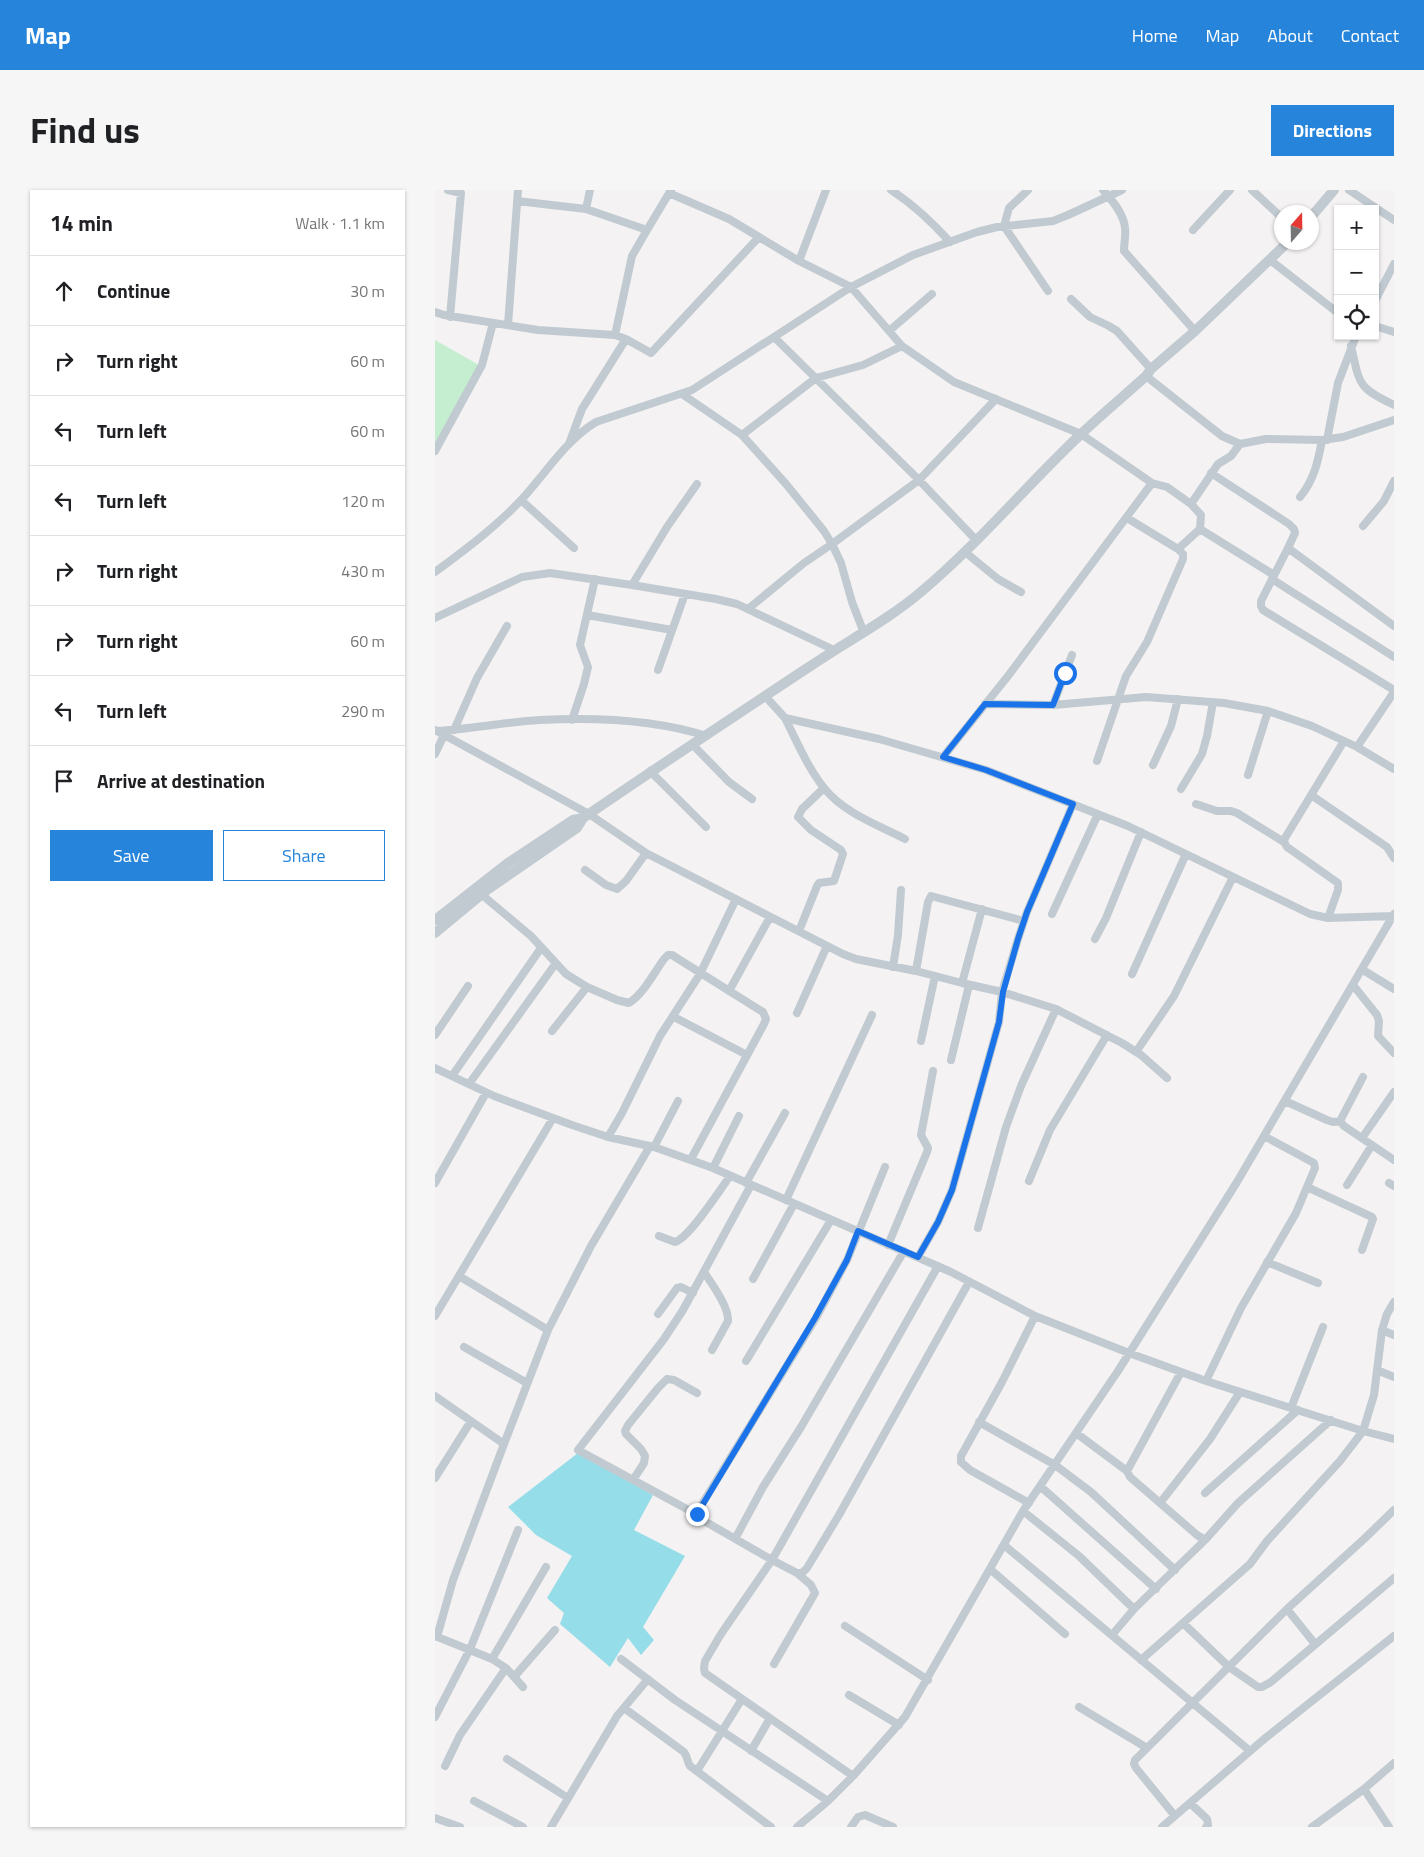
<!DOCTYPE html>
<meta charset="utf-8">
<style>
body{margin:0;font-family:"Titillium Web",sans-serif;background:#f6f6f6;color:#202124}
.controls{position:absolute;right:15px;top:15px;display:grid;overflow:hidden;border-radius:0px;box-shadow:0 1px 4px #0004}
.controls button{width:45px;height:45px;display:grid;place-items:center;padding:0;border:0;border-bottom:1px solid #e0e0e0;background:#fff;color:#202124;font:25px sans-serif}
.compass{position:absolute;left:839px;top:15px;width:45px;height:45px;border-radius:50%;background:#fff;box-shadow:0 1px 4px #0004;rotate:20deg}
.stop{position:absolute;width:15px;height:15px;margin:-11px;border:4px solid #1a73e8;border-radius:50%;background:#fff}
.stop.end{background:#1a73e8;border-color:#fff;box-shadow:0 1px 5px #0008}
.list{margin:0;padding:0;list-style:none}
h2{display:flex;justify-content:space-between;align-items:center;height:65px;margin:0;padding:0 20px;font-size:21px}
h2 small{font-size:16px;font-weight:400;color:#757577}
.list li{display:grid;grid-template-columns:32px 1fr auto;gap:15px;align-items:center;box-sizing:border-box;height:70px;padding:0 20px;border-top:1px solid #e0e0e0}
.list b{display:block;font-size:19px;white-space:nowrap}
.list em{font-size:16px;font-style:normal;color:#757577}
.actions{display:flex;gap:10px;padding:15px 20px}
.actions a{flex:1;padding:11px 0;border:1px solid #2684db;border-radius:0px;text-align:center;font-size:18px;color:#2684db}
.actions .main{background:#2684db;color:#fff}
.icon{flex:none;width:28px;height:28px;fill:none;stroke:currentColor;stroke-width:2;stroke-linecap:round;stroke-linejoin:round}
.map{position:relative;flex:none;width:959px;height:1637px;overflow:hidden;border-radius:0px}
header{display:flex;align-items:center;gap:30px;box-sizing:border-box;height:70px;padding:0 25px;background:#2684db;color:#fff}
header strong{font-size:24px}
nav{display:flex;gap:28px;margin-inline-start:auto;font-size:18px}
.intro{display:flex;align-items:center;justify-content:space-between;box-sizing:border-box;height:120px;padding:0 30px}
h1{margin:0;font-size:35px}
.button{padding:12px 22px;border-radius:0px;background:#2684db;color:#fff;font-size:18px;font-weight:700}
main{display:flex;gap:30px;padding:0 30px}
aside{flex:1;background:#fff;border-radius:0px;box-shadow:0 1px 4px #0004}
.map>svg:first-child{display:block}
</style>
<header>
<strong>Map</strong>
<nav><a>Home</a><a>Map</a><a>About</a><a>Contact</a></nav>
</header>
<div class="intro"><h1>Find us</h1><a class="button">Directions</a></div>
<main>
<aside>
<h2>14 min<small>Walk · 1.1 km</small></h2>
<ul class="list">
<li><svg class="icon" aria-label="ahead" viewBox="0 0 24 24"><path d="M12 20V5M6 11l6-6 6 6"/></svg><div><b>Continue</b></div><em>30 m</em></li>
<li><svg class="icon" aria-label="right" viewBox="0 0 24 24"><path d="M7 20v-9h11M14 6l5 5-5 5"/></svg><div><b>Turn right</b></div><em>60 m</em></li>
<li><svg class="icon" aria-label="left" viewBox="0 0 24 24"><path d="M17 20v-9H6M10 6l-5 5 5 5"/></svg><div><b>Turn left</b></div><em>60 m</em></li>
<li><svg class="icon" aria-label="left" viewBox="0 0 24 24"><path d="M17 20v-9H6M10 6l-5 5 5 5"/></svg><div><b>Turn left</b></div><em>120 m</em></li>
<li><svg class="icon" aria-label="right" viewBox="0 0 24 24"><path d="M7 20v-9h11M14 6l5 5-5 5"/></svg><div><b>Turn right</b></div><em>430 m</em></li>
<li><svg class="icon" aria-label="right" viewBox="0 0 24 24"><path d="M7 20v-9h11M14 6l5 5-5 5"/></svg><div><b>Turn right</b></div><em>60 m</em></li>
<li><svg class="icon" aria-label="left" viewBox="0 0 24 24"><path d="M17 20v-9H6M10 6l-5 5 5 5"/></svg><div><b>Turn left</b></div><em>290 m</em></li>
<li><svg class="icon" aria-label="arrive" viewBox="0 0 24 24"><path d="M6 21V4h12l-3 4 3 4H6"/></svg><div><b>Arrive at destination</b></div></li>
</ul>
<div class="actions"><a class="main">Save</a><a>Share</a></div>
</aside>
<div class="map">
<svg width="959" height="1637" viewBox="0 0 959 1637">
<rect width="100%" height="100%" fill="#f4f2f3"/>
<path fill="#c5eed1" d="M0,150L44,175L0,254Z"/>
<path fill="#95dde8" d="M143,1263L218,1305L199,1340L250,1366L208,1437L219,1450L206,1465L193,1448L175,1477L125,1434L129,1423L112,1408L137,1366L101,1345L73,1317Z"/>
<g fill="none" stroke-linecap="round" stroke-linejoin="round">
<path stroke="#c1cad0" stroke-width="8" d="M13,0L26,3L15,127
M155,0L151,19L212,40L236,0
M456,0C479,15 497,32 515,52
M593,0L574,18L569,36L613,101
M668,0C677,10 689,24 690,38C691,45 689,53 689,61L760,141
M817,0L846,27
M914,0L959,30
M234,3L294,29L364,71L416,97L467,156L519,192L646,244L717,293L573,486L508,567
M82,11L151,19
M758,40L795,0
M835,70L903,123
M364,71L391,0
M636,109L655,127L674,136L682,141L716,179
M940,111L959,74
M0,122L9,125L103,140L180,145
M73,135L83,0
M940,136L959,142
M454,141L497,104
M339,147L484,290L541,350
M191,149L216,163L324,47
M916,156C925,195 922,197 959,215
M711,186L787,246L805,254L831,249L887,250L908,247L959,230
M247,204L307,245
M892,250L903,193L921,146
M134,254L147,219L191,149L180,145L197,66L212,40
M0,261L47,175L58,133
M776,283L854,334L859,339L860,343L853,358L959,436
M717,293L732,297L756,314L783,274L796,266L805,254
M865,307C879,290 883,272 887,250
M86,310L139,358
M928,336L949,311L959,291
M765,339L839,385
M853,358L826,411V416L828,420L959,500
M743,359L765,339L766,325L756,314
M530,362L563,389L586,402
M0,382C30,360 62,336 87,309C111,283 131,250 161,232L257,200L416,97L478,65L542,42L562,37L618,31L633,25L687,0
M837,389L959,467
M197,395L232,337L262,294
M313,419L369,373L397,354L484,290L561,209
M152,425L237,440
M0,428L87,387L115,383L197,395L281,409L302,414L399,460
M429,443L417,412L406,373L397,354L389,341L351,294L307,245L381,188L428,175L467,156
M223,480L250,404
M330,506L350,528L444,549L551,580L693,636L875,724L893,728L959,726
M550,514L618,515L711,507L789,513L833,521L877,536L922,557L959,579
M618,515L637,465
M350,528C362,552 373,578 389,598C409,623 443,635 470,649
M137,530L149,494L153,477L145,455L160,389
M0,540L154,624L211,663L408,764L421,769L481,781L527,793L567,802L621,819L687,853L706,865L732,888
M19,540L42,488L72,436
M2,541C36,539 71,532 105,530C161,527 218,529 272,546
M257,554L294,592L317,609
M922,557L959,502
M0,564L9,545
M662,571L691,486L712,452L748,369V364L743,359L692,328
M718,575L736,536L743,509
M215,581L271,637
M813,585L833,521
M746,599L767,564L772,546L778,512
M876,605L952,657L959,668
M761,614L782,621H796L802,623L849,652
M150,680L171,695L182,699L191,691L211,663
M46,704L96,746L131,784L152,797L182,810L194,813C209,803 219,783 229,769L233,765H237L328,822L331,829L329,834L256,969
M617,724L663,624
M893,728L903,700V693L852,657L849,652L850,648L909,551
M364,741L382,696L384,693L399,691L408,664L406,660L376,640L363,627L367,619L389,598
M660,749L671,728L706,642
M458,777L463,745L466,700
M928,780L959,799
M481,781L493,712L496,706L589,731
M697,784L751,664
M527,793L547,719
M918,795L942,825L944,831L943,846L959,863
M294,801L335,727
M362,823L392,756
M239,827L312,865
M117,841L152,797
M0,845L33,796
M486,851L500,786
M701,862L739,806L798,687
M516,870L534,795
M0,878L59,906L137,935L173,947L219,957L278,978L516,1082L600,1126L694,1163L771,1191L928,1241L959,1249
M17,886L106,758
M928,887L905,931L909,936L959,970
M34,894L121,773
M850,911L892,930L898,932L905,931
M173,947L187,923L225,846L265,784L301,709
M927,948L959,902
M219,957L243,911
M278,978L304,926
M594,991L615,940L672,845
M0,993L51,903
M311,993L350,923
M954,993L959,996
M316,995L248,1120L229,1149L143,1260L261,1324L264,1328L337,1370L362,1383H367L372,1378L404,1325L534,1092
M912,995L937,955
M872,997L937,1027L938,1029L927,1060
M351,1010L437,825
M543,1038L571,937L586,896L621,819
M224,1046L240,1052C254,1048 285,1000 295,986
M453,1055L492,962L493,958L486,945L498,881
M483,1067L503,1032L517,1000L564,832L567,802L583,749L592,722L638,614
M832,1072L883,1093
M269,1082C277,1094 294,1117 293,1131L277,1160
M24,1086L113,1140
M318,1089L359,1014
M223,1124L242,1098L246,1097L258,1103
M0,1126L118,928
M947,1140L959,1145
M29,1157L92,1193
M311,1171L396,1030
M942,1180L959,1187
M746,1182L692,1281L695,1287L762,1345L770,1350
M771,1191L806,1118L861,1023L880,978L879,973L829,946
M0,1206L69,1254L18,1390L2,1447
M856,1218L888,1137
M544,1232L620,1275L656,1302L740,1380
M641,1243L692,1281
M69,1254L113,1140L156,1056L215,956
M0,1288L36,1231
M198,1290L209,1273L210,1266L206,1259L191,1244L190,1241L193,1235L223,1198L232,1189L239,1190L262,1203
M605,1296L721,1399
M770,1303L863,1220
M594,1313L535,1280L526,1272V1266L567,1192L600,1126
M725,1313L775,1249L805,1202
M588,1321L644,1366L699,1419
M261,1324L381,1128L412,1070L450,977
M300,1349L328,1297L366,1237L469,1061
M569,1355L815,1561
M555,1379L630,1444
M852,1419L880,1454
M748,1433L794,1477L823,1497H827L836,1492L959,1388
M410,1436L493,1490
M677,1445L699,1419L770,1350L803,1313L896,1230
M0,1446L57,1469L71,1478L88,1497
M57,1469L111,1377
M186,1469L240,1510L393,1611
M706,1470L815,1374L832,1351L905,1271L928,1241L939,1205L947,1140L952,1124L959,1112
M339,1474L380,1403L376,1395L362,1383
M79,1487L120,1440
M414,1505L464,1535
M644,1517L712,1558
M189,1518L249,1562C253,1567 252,1572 255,1576L336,1637
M0,1527L35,1459L83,1340
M316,1561L335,1528
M72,1569L133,1608
M10,1576L25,1545L71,1478
M262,1581L307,1509
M418,1586L270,1483L269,1478L270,1471L286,1444L337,1370L503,1076
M929,1599L954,1637
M39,1611L88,1637
M755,1613L772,1629L773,1635L771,1637
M740,1626L701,1578L699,1574L700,1570L852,1419L929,1349L959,1320
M0,1628L25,1637
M116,1637L182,1526L213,1489
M362,1637L393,1611L418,1586L470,1527L588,1321L683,1181L802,992L959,724
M416,1637L423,1627L430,1625L458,1637
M727,1637L828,1550L959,1446
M877,1637L929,1599L959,1573"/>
<path stroke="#c1cad0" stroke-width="10" d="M876,27L899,0
M0,730L73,673L138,630L148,628
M0,743L52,700L142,638L148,628C224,576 301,525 377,475C414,450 453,430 487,401C544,353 592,295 646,244C667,224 689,206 711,186L716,179L760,141L853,52"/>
</g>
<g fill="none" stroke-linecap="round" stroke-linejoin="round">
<path stroke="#1a73e8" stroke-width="6" d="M262,1324L380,1128L412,1070L423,1041L483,1067L503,1032L517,1000L564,832L568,802L583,749L592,722L638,614L551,580L508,567L550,514L618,515L630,483"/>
</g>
</svg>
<div class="controls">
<button>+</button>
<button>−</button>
<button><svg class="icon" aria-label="locate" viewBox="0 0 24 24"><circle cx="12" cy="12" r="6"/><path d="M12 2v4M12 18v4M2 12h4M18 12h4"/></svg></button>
</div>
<svg class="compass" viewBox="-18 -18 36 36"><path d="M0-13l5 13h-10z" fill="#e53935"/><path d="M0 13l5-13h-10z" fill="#757577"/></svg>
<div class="stop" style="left:630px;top:483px"></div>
<div class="stop end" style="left:262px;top:1324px"></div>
</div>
</main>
